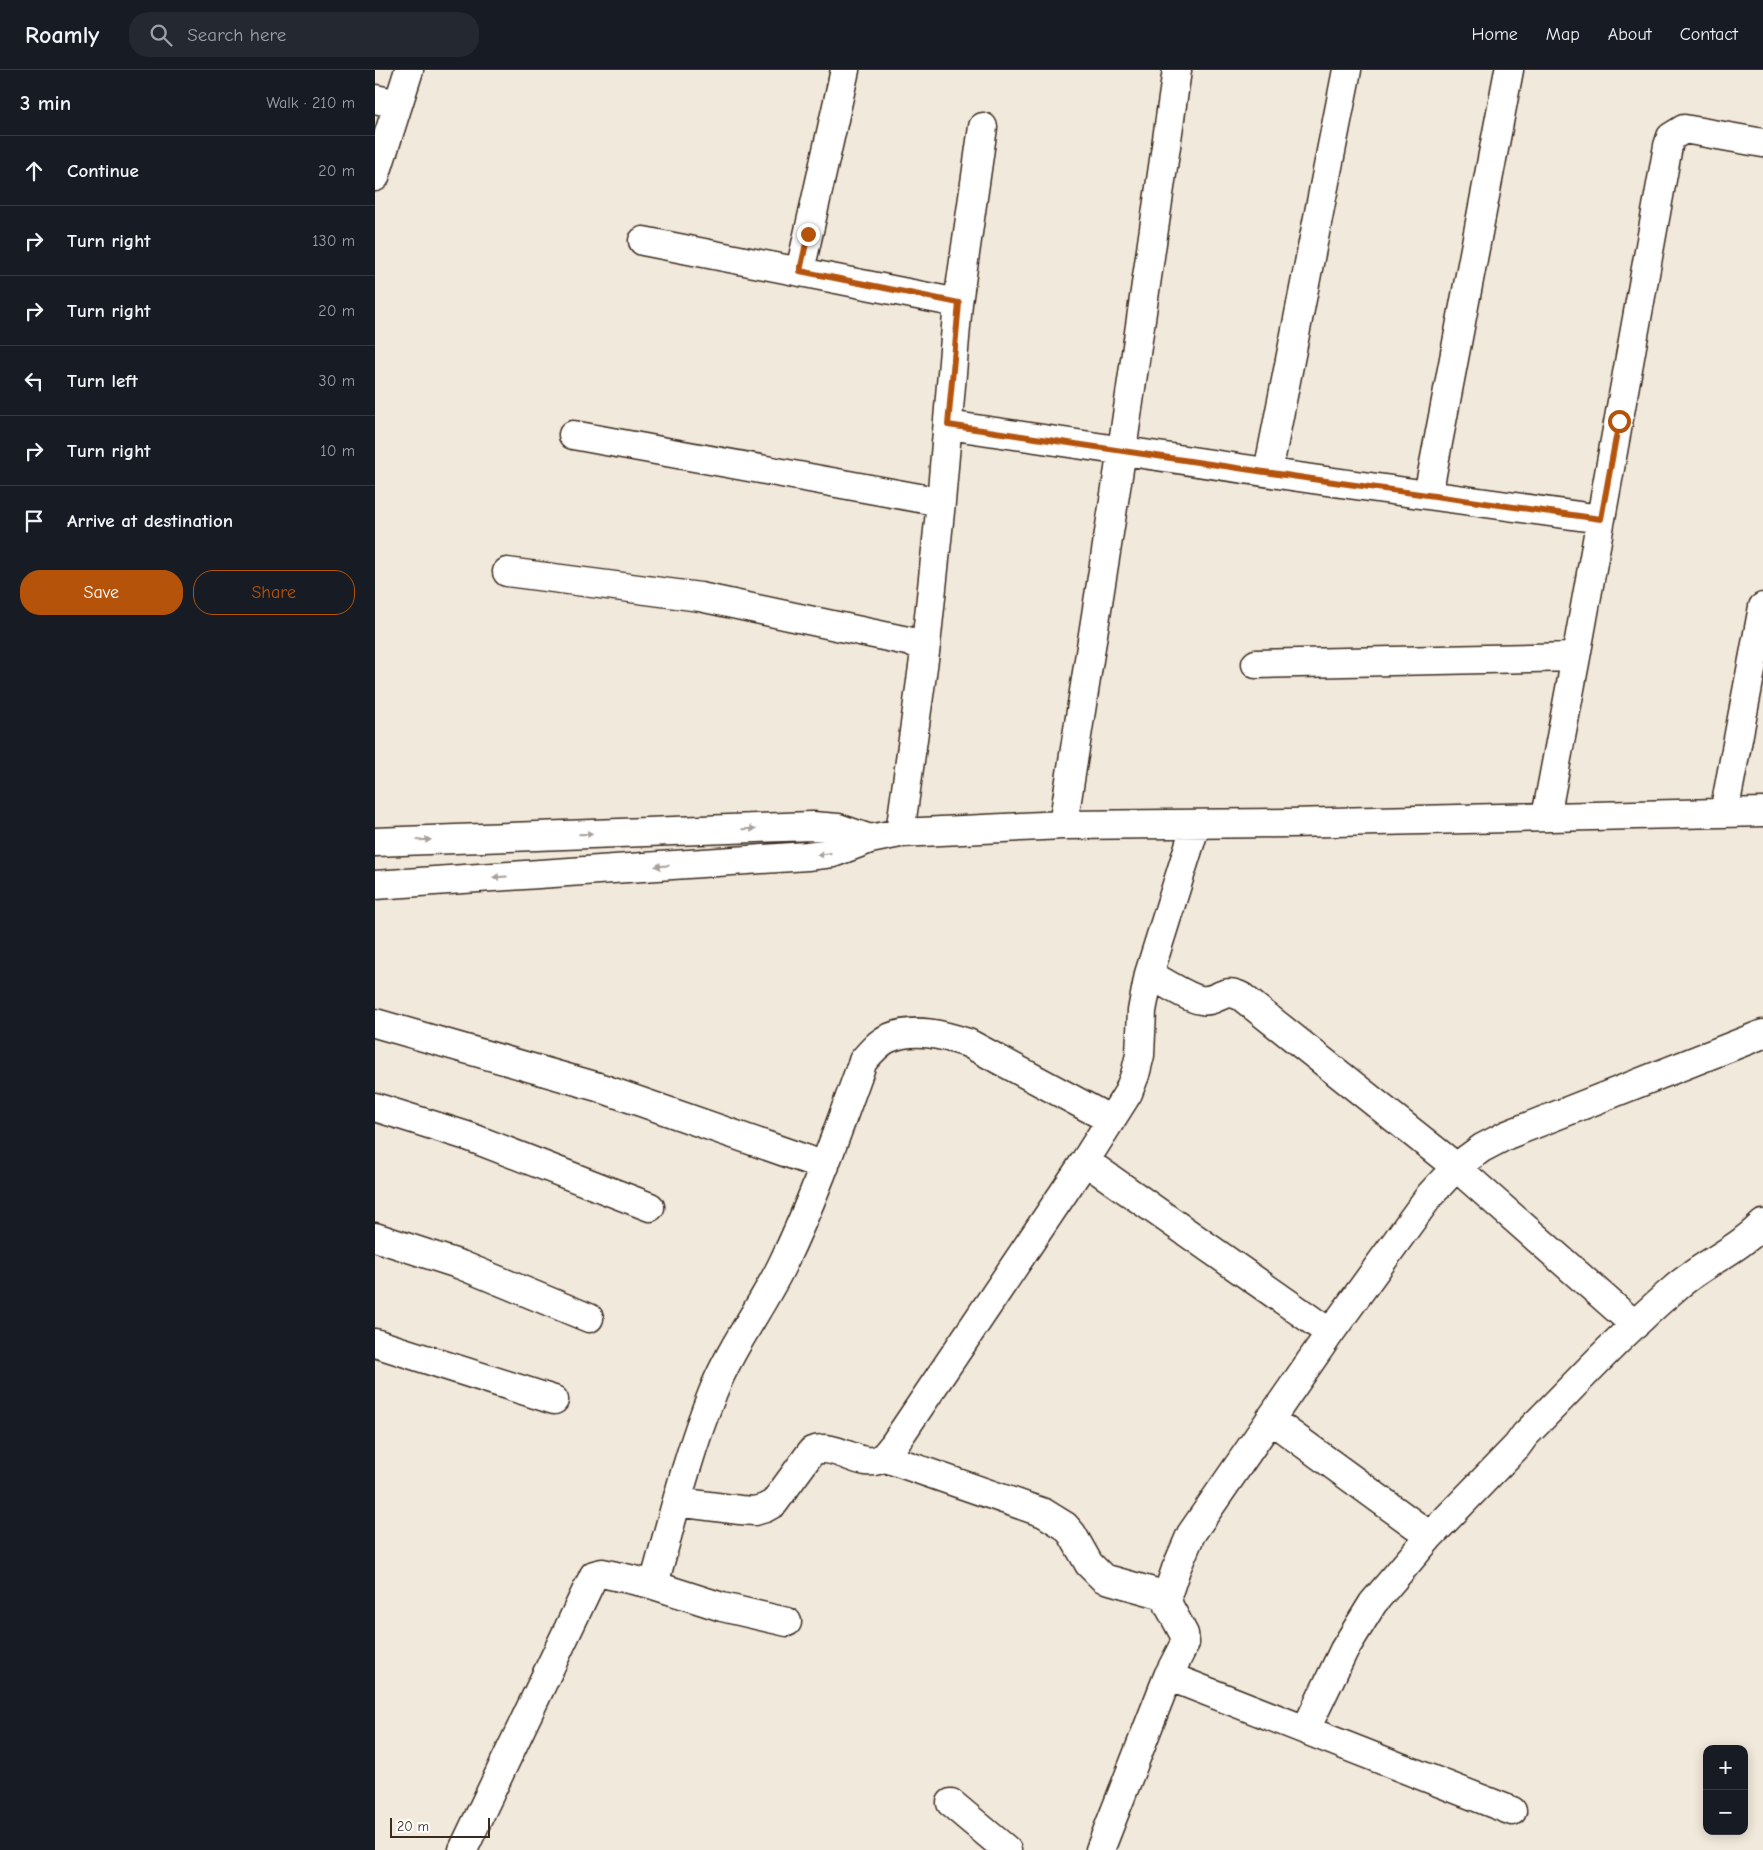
<!DOCTYPE html>
<meta charset="utf-8">
<style>
body{margin:0;font-family:"Comic Neue",sans-serif;background:#242831;color:#f1f3f6}
.controls{position:absolute;right:15px;bottom:15px;display:grid;overflow:hidden;border-radius:10px;box-shadow:0 2px 12px #0003}
.controls button{width:45px;height:45px;display:grid;place-items:center;padding:0;border:0;border-bottom:1px solid #363941;background:#171b24;color:#f1f3f6;font:25px sans-serif}
.scale{position:absolute;left:15px;bottom:12px;width:100px;box-sizing:border-box;padding-left:5px;border:2px solid #3b2a1e;border-top:0;font-size:14px;line-height:18px;white-space:nowrap;color:#3b2a1e;-webkit-text-stroke:4px #fff;paint-order:stroke}
.stop{position:absolute;width:15px;height:15px;margin:-11px;border:4px solid #b45309;border-radius:50%;background:#fff}
.stop.end{background:#b45309;border-color:#fff;box-shadow:0 1px 5px #0008}
.list{margin:0;padding:0;list-style:none}
h2{display:flex;justify-content:space-between;align-items:center;height:65px;margin:0;padding:0 20px;font-size:21px}
h2 small{font-size:16px;font-weight:400;color:#9ea1a6}
.list li{display:grid;grid-template-columns:32px 1fr auto;gap:15px;align-items:center;box-sizing:border-box;height:70px;padding:0 20px;border-top:1px solid #363941}
.list b{display:block;font-size:19px;white-space:nowrap}
.list em{font-size:16px;font-style:normal;color:#9ea1a6}
.actions{display:flex;gap:10px;padding:15px 20px}
.actions a{flex:1;padding:11px 0;border:1px solid #b45309;border-radius:20px;text-align:center;font-size:18px;color:#b45309}
.actions .main{background:#b45309;color:#fff}
.icon{flex:none;width:28px;height:28px;fill:none;stroke:currentColor;stroke-width:2;stroke-linecap:round;stroke-linejoin:round}
.map{position:relative;flex:none;width:1388px;height:1780px;overflow:hidden}
header{display:flex;align-items:center;gap:30px;box-sizing:border-box;height:70px;padding:0 25px;background:#171b24;border-bottom:1px solid #363941}
header strong{font-size:24px}
nav{display:flex;gap:28px;margin-inline-start:auto;font-size:18px}
.search{width:350px;height:45px;background:#242831;display:flex;align-items:center;gap:12px;box-sizing:border-box;padding:0 18px;border-radius:20px;color:#9ea1a6;font-size:19px}
main{display:flex}
aside{flex:1;background:#171b24}
.map>svg:first-child{display:block}
</style>
<header>
<strong>Roamly</strong>
<div class="search"><svg class="icon" aria-label="search" viewBox="0 0 24 24"><circle cx="10" cy="10" r="6"/><path d="M15 15l6 6"/></svg>Search here</div>
<nav><a>Home</a><a>Map</a><a>About</a><a>Contact</a></nav>
</header>
<main>
<aside>
<h2>3 min<small>Walk · 210 m</small></h2>
<ul class="list">
<li><svg class="icon" aria-label="ahead" viewBox="0 0 24 24"><path d="M12 20V5M6 11l6-6 6 6"/></svg><div><b>Continue</b></div><em>20 m</em></li>
<li><svg class="icon" aria-label="right" viewBox="0 0 24 24"><path d="M7 20v-9h11M14 6l5 5-5 5"/></svg><div><b>Turn right</b></div><em>130 m</em></li>
<li><svg class="icon" aria-label="right" viewBox="0 0 24 24"><path d="M7 20v-9h11M14 6l5 5-5 5"/></svg><div><b>Turn right</b></div><em>20 m</em></li>
<li><svg class="icon" aria-label="left" viewBox="0 0 24 24"><path d="M17 20v-9H6M10 6l-5 5 5 5"/></svg><div><b>Turn left</b></div><em>30 m</em></li>
<li><svg class="icon" aria-label="right" viewBox="0 0 24 24"><path d="M7 20v-9h11M14 6l5 5-5 5"/></svg><div><b>Turn right</b></div><em>10 m</em></li>
<li><svg class="icon" aria-label="arrive" viewBox="0 0 24 24"><path d="M6 21V4h12l-3 4 3 4H6"/></svg><div><b>Arrive at destination</b></div></li>
</ul>
<div class="actions"><a class="main">Save</a><a>Share</a></div>
</aside>
<div class="map">
<svg width="1388" height="1780" viewBox="0 0 1388 1780">
<rect width="100%" height="100%" fill="#f1e9db"/>
<filter id="ink" filterUnits="userSpaceOnUse"><feTurbulence type="fractalNoise" baseFrequency=".02" numOctaves="2"/><feDisplacementMap in="SourceGraphic" scale="10" xChannelSelector="R" yChannelSelector="G"/><feConvolveMatrix kernelMatrix="1 2 1 2 8 2 1 2 1" color-interpolation-filters="sRGB"/></filter>
<g filter="url(#ink)">
<g fill="none" stroke-linecap="round" stroke-linejoin="round">
<g stroke="#3b2a1e" stroke-width="31">
<path id="minor" d="M0,29L23,34
M0,107L34,0
M268,171L583,233L566,432L551,575L525,763
M425,201L470,0
M583,233L608,57
M573,355L937,409L1226,449
M198,365L566,432
M893,402L972,0
M1053,425L1134,0
M132,502L325,527L551,575
M881,594L1201,587
M1349,743L1388,537
M1171,747L1201,587L1293,76L1296,67L1309,59L1388,73
M688,755L747,380L802,0
M0,772L437,756L463,758L495,769
M0,815L432,786L458,783L495,769L525,763L688,755L915,753L1388,742
M774,904C787,911 813,928 826,930C843,933 848,916 867,927L1081,1097L1260,1255
M0,953L223,1017L450,1096
M0,1037L95,1067L275,1137
M710,1091L955,1263
M0,1167L86,1195L214,1248
M0,1273L179,1330
M895,1349L1055,1466
M508,1387L669,1443L690,1456L697,1464L714,1494L728,1508L792,1526
M302,1432L365,1440L380,1441L390,1438L399,1433L437,1381C462,1371 486,1401 507,1388C511,1385 515,1379 518,1376L710,1091L753,1023L760,1005L765,985L767,941L774,904L821,754
M272,1513L278,1511L281,1507C298,1445 314,1381 338,1322C356,1277 386,1238 407,1195C439,1129 463,1060 488,991C495,983 504,972 514,968C540,957 568,965 593,973L736,1050
M793,1606L1137,1741
M931,1659L969,1580L998,1533L1055,1466L1142,1376L1150,1365C1199,1316 1246,1264 1299,1219C1327,1194 1361,1181 1388,1154
M576,1733L632,1780
M88,1780L219,1505L227,1503L272,1513L347,1537L412,1552
M725,1780L793,1606L810,1573L809,1564L794,1536L792,1526L801,1499L816,1464L955,1263L1055,1125L1081,1097L1107,1078L1132,1065L1388,964"/>
</g>
<use href="#minor" stroke="#fff" stroke-width="28"/>
</g>
<defs><path id="oneway-solid" d="M-6-.8H1V-3.2L6.5 0L1 3.2V.8H-6Z" transform="scale(1.25)"/></defs>
<g fill="#a79f9a">
<use href="#oneway-solid" transform="translate(374 759) rotate(-2)"/>
<use href="#oneway-solid" transform="translate(211 764) rotate(-2)"/>
<use href="#oneway-solid" transform="translate(49 770) rotate(-2)"/>
<use href="#oneway-solid" transform="translate(449 784) rotate(172)"/>
<use href="#oneway-solid" transform="translate(287 796) rotate(176)"/>
<use href="#oneway-solid" transform="translate(125 807) rotate(176)"/>
</g>
</g>
<g fill="none" stroke-linecap="round" stroke-linejoin="round" filter="url(#ink)">
<path stroke="#b45309" stroke-width="6" d="M433,164L425,201L584,233L573,355L937,409L1226,449L1244,351"/>
</g>
</svg>
<div class="controls">
<button>+</button>
<button>−</button>
</div>
<div class="scale">20 m</div>
<div class="stop" style="left:1244px;top:351px"></div>
<div class="stop end" style="left:433px;top:164px"></div>
</div>
</main>
